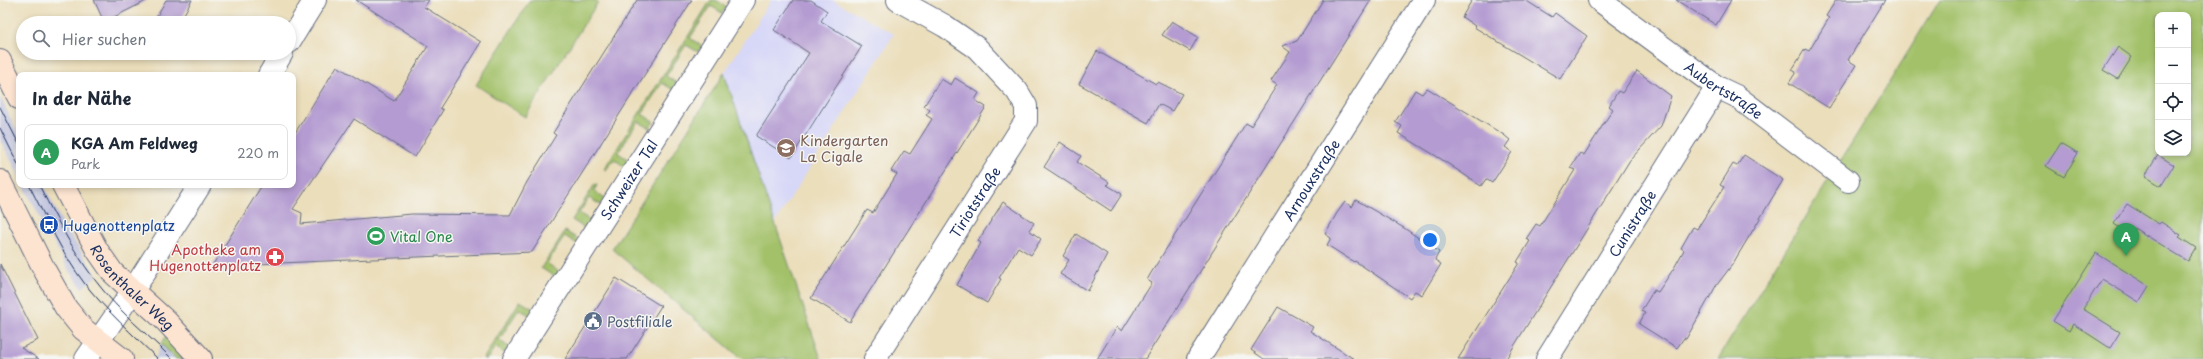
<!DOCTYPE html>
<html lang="de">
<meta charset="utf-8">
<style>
body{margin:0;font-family:"Playpen Sans",sans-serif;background:#f6f6f7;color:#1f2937}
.controls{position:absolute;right:12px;top:12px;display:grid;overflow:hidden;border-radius:8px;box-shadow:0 2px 6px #0003}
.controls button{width:36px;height:36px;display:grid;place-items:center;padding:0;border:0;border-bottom:1px solid #e0e1e3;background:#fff;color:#1f2937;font:20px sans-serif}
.you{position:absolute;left:1430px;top:240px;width:14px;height:14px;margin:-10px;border:3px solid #fff;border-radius:50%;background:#1a73e8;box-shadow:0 0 0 6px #1a73e833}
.badge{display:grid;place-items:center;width:26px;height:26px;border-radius:50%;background:#0f766e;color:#fff;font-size:13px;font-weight:700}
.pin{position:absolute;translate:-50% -33px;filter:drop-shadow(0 1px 2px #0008)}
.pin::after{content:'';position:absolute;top:21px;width:14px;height:12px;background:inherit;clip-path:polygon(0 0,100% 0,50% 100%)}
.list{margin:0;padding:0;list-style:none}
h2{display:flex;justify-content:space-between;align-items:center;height:52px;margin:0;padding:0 16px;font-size:17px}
h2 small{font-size:13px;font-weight:400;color:#747a83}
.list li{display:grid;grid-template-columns:26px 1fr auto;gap:12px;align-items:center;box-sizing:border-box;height:56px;margin:0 8px 8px;padding:0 8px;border:1px solid #e0e1e3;border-radius:8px}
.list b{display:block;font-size:15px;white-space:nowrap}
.list p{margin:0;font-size:13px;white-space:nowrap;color:#747a83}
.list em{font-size:13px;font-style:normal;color:#747a83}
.icon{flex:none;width:22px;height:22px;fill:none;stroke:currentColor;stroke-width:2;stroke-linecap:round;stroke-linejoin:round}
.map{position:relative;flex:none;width:2203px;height:359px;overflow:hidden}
.search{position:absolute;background:#fff;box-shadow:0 2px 6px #0003;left:16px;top:16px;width:280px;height:44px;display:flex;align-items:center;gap:10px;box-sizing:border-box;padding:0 14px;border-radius:22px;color:#747a83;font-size:15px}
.panel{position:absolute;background:#fff;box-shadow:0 2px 6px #0003;left:16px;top:72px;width:280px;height:116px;border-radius:8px}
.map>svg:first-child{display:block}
</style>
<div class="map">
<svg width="2203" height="359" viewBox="0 0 2203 359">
<rect width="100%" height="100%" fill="#f6f6f2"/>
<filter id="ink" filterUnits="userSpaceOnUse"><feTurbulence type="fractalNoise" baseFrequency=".025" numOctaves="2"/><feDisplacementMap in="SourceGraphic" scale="8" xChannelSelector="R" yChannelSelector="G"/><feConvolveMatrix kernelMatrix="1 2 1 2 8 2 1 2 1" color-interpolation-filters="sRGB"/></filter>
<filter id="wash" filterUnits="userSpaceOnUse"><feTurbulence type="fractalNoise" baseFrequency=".012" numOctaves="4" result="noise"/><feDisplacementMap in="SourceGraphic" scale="16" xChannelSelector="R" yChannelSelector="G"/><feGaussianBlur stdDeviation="0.9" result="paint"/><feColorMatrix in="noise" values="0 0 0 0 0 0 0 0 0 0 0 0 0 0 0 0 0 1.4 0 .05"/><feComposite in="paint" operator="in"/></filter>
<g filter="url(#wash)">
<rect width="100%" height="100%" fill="#ebdebb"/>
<path fill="#d7d7f8" d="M771,0H833L894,34L775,223L724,73Z"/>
<path fill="#bfc2dd" d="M0,97L19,135V176L0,139Z
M23,185H44L63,224L97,276L82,288L69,271Z
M161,344L176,359H155Z"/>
<path fill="#a3c169" stroke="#5f7864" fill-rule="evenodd" d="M530,0H595L598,2L525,117L476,85Z
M711,0H716L727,7L722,13L711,6L690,38L702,46L698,52L686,45L666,76L678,84L674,90L662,83L642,114L654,122L649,128L638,121L618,153L629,160L625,167L614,159L606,170L604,169Z
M1940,0H2203V359H1718ZM2158,15H2188V153H2158Z
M724,73L821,359H742L612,249Z
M595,184L597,185L594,191L605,199L601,205L589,198L579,213L591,221L586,229L572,220Z
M565,231L579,240L577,244L565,236L547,263L559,272L555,277L541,268Z
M520,301L535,310L531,316L519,309L499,340L510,348L506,354L495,347L487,359H483Z
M167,335L192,359H176L161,344Z"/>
<g id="blocks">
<path fill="#b49bd1" d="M94,0H148L104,22Z
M166,0H192L179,23H153Z
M356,0H429L424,7L481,42L440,108L443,110L415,157L354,119L293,209L302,213L301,224L412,214L510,215L527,182L556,135L553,133L637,0H692L532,252L212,266L262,185H293V136L337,66L394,101L428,46Z
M793,0H811L827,11L821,21L862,46L791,158L756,136L809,53L774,30Z
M1323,0H1371L1145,359H1097L1117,327L1122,331L1130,318L1152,283L1147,280L1151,273L1246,123L1251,126L1275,88L1277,85L1271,81L1290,52L1282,46L1297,41Z
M1472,0H1525L1552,17L1555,13L1587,36L1560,79L1474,27L1475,26L1462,17Z
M1676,0H1731L1716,25Z
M1836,0H1885L1848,60L1856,65L1829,108L1789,83L1796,72L1792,70L1805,49L1809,51L1829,18L1826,16Z
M1172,21L1198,37L1190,51L1162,35Z
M2118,47L2132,57L2118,79L2103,70Z
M1097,51L1156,84L1158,82L1182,94L1172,111L1159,104L1148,123L1079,84Z
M1637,71L1671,96L1661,126L1630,160L1506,359H1458L1519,263L1517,262L1530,241L1526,239L1536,224L1540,226L1575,170L1570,168L1580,153L1584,155L1613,109L1609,106L1618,91L1622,93Z
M955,78L979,93L975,100L986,107L850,322L811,298L867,210L873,213L897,174L891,171L904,151L910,154L932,119L926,115L930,110L924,106L941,79L951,85Z
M1427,88L1504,135L1510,140L1505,147L1512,152L1492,183L1486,179L1481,186L1441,159L1398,133L1402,126L1395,122L1406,105L1415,90L1422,94Z
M1060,142L1081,156L1077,162L1109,182L1107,185L1122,194L1111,211L1044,167Z
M2061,143L2078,153L2064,177L2046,166Z
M1744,155L1783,180L1732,265L1716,286L1686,339L1684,338L1677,348L1639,324L1645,313L1641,311L1654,290L1658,292L1674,268L1684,250L1681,248L1693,227L1697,229L1724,187L1720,185L1733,164L1737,166Z
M2158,155L2174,165L2161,186L2145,176Z
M1356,200L1404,228L1439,252L1435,260L1441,264L1422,295L1415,291L1410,298L1355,261L1354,262L1327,245L1331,238L1325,234L1337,213L1345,202L1352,207Z
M1003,202L1034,223L1029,230L1041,239L1031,255L1018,247L999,278L1001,279L987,303L957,285L981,243L978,241Z
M2127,204L2159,224L2161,222L2181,235L2179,237L2196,248L2188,261L2134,228L2130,234L2114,224Z
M1076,234L1107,254L1088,291L1060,274L1069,260L1063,256Z
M2096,253L2149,286L2139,302L2102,279L2083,309L2120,332L2110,348L2073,324L2069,331L2053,321Z
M0,264L38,340L21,348L39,359H0Z
M616,278L661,306L627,359H565Z
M1278,307L1313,327L1310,331L1354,359H1264L1251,350Z"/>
</g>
</g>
<g filter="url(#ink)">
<use href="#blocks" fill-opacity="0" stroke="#646c7f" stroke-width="1"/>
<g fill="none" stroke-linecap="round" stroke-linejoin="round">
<g stroke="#646c7f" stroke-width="24">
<g id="minor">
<path id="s1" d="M1599,0L1717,87L1736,96L1848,181"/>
<path id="s2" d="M514,359L743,0"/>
<path id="s3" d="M875,359L1026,121V106L1017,91L977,48L945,26L898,0"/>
<path id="s4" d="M1198,359L1424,0"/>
<path id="s5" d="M1547,359L1717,87"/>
</g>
</g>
<g stroke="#646c7f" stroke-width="24">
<path id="tertiary" d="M289,42L315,0
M269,75L282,53
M86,359L132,292L200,185"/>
</g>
<g stroke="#646c7f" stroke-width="24">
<g id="secondary">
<path d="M0,61L19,98"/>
<path d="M0,181L45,271L66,308L83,329L122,359"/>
<path id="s6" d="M63,185L97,250L113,273L166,321L201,359"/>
</g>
</g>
<use href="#minor" stroke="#fff" stroke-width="22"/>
<use href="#tertiary" stroke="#fff" stroke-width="22"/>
<use href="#secondary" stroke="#fde4d1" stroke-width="22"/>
<path stroke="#1b2f5e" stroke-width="1" d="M0,107L19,144
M0,128L19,166
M29,185C46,218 62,254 85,284C107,311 133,335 158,359
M39,185C62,230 85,274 121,310C137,327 156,342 172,359"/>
</g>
</g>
<defs>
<g id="school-disc" transform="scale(1)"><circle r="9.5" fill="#8d6e63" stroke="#f6f6f2"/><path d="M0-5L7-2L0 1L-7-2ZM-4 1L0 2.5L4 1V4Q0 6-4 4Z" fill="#fff"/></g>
<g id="bus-disc" transform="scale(1)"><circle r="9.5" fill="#1a4fb4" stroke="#f6f6f2"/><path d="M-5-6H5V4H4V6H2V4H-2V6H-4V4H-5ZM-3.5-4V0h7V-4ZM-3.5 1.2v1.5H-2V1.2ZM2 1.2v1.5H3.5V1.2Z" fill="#fff"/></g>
<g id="stadium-disc" transform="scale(1)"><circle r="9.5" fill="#2e9e5b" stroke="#f6f6f2"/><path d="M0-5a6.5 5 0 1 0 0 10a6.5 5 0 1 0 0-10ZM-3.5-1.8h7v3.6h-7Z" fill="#fff"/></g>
<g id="pharmacy-disc" transform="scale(1)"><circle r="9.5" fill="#e0444e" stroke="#f6f6f2"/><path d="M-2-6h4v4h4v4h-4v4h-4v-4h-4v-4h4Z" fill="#fff"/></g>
<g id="civic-disc" transform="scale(1)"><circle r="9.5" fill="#5c6f8a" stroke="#f6f6f2"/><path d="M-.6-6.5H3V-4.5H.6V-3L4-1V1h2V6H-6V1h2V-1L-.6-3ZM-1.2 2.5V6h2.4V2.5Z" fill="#fff"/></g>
</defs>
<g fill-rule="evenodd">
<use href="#school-disc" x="786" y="148"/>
<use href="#bus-disc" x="49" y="225"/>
<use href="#stadium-disc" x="376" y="236"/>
<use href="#pharmacy-disc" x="275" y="257"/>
<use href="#civic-disc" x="593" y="321"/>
</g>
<g text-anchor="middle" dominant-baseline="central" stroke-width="3" stroke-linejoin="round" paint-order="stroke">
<g font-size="14" fill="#1b2f5e" stroke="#f6f6f2">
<text stroke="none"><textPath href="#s1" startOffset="154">Aubertstraße</textPath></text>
<text stroke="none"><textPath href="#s2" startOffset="213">Schweizer Tal</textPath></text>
<text stroke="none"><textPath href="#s4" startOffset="212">Arnouxstraße</textPath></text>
<text stroke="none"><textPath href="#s3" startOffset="186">Tiriotstraße</textPath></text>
<text stroke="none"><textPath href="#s5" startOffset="160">Cunistraße</textPath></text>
<text stroke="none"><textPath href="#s6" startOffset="125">Rosenthaler Weg</textPath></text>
</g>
<g font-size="14" fill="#785e54" stroke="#f6f6f2" text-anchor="start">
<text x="800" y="140">Kindergarten<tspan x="800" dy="16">La Cigale</tspan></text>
</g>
<g font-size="14" fill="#164399" stroke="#f6f6f2" text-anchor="start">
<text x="63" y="225">Hugenottenplatz</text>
</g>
<g font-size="14" fill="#27864d" stroke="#f6f6f2" text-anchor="start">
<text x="390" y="236">Vital One</text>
</g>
<g font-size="14" fill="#be3a42" stroke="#f6f6f2" text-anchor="end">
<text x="261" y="249">Apotheke am<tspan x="261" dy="16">Hugenottenplatz</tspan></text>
</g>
<g font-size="14" fill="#4e5e75" stroke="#f6f6f2" text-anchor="start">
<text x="607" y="321">Postfiliale</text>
</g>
</g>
</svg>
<div class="controls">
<button>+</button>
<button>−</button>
<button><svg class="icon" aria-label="locate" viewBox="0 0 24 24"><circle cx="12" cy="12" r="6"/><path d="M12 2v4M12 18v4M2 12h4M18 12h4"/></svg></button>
<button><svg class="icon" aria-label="layers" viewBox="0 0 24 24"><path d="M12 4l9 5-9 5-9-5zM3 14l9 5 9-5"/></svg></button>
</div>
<div class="you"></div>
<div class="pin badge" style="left:2126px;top:256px;background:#2e9e5b">A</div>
<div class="search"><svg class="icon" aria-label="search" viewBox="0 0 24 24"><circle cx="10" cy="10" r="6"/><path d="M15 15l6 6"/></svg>Hier suchen</div>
<section class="panel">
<h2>In der Nähe<small></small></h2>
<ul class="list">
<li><span class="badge" style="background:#2e9e5b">A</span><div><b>KGA Am Feldweg</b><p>Park</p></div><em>220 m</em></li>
</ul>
</section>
</div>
